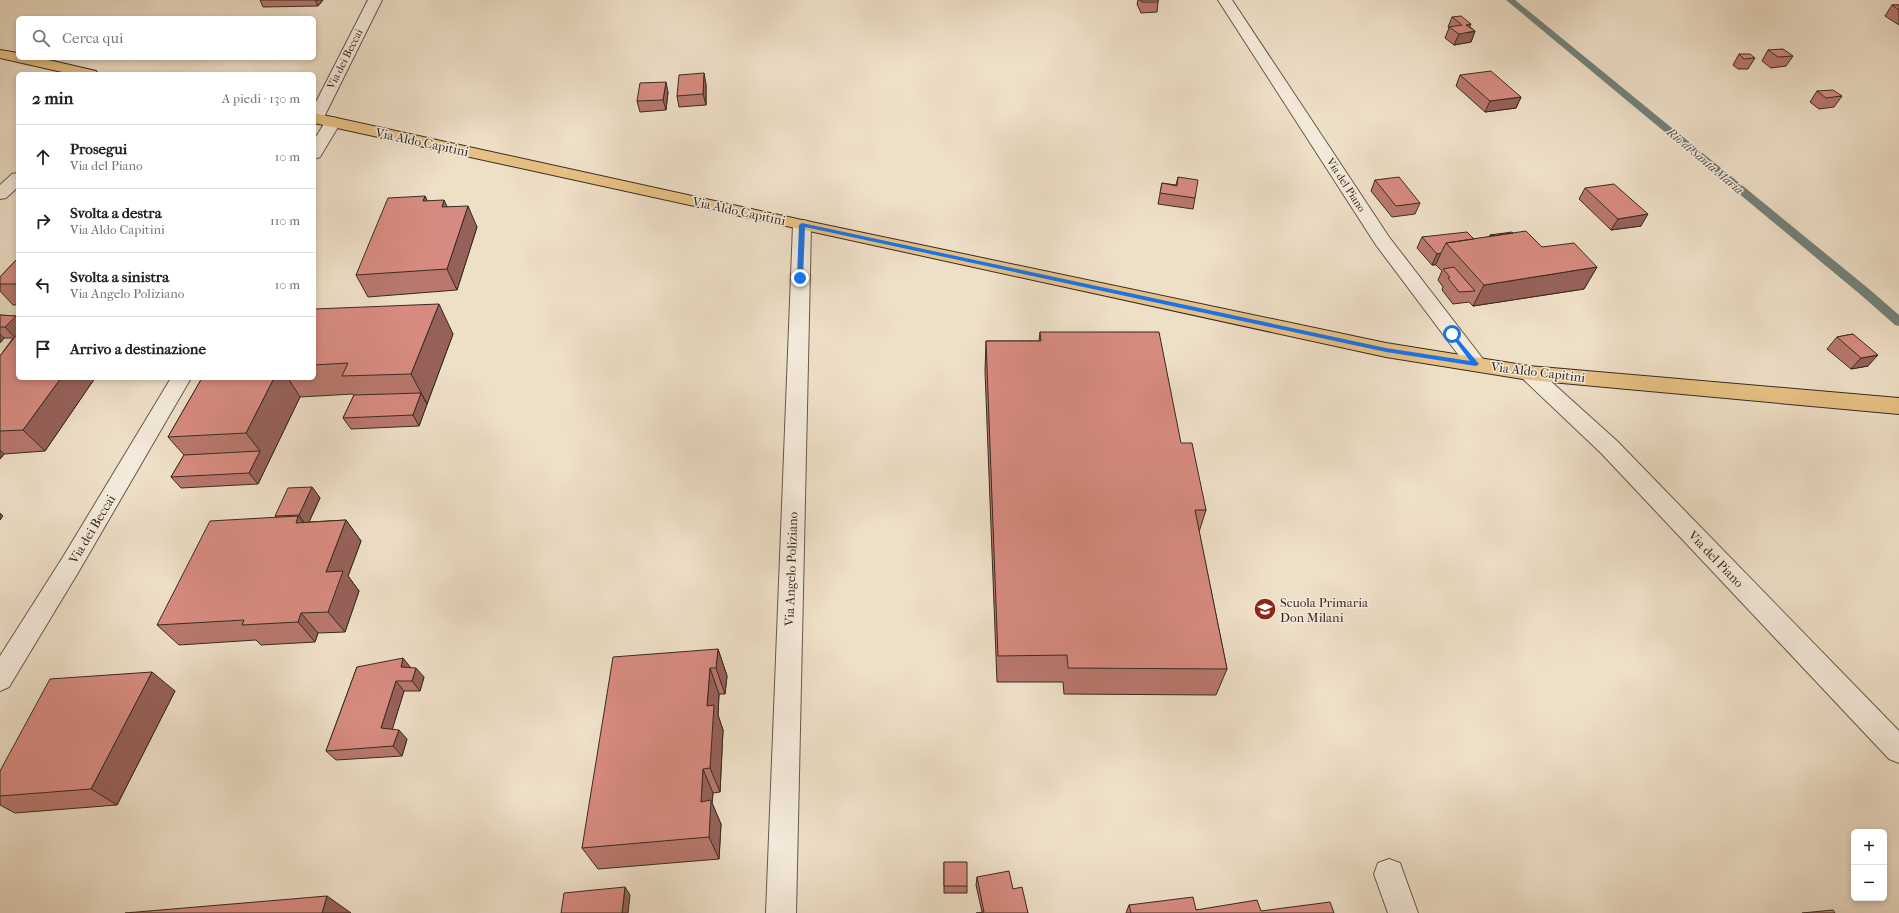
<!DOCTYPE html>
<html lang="it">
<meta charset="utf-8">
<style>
body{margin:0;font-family:"IM FELL French Canon",serif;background:#f6f6f6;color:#202124}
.controls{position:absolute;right:12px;bottom:12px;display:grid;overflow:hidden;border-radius:6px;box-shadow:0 2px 6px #0003}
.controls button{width:36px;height:36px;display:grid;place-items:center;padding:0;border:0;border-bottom:1px solid #e0e0e0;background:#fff;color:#202124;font:20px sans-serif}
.stop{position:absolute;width:12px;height:12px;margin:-9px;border:3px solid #1a73e8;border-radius:50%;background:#fff}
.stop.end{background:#1a73e8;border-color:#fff;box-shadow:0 1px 4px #0008}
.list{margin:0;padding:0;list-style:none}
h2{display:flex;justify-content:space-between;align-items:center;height:52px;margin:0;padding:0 16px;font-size:17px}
h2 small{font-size:13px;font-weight:400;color:#757577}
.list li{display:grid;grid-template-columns:26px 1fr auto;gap:12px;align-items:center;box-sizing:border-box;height:64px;padding:0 16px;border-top:1px solid #e0e0e0}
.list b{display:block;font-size:15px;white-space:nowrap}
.list p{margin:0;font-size:13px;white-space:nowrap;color:#757577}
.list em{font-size:13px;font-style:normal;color:#757577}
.icon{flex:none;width:22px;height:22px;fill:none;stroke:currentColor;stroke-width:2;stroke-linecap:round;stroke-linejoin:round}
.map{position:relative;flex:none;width:1899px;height:913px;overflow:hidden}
.search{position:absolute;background:#fff;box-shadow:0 2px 6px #0003;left:16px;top:16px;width:300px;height:44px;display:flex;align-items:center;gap:10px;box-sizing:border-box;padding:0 14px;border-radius:6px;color:#757577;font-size:15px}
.panel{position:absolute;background:#fff;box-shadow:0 2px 6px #0003;left:16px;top:72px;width:300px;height:308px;border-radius:6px}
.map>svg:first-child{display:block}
</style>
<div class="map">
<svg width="1899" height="913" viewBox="0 0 1899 913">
<rect width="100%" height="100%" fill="#eedfc7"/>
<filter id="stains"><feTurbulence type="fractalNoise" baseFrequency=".005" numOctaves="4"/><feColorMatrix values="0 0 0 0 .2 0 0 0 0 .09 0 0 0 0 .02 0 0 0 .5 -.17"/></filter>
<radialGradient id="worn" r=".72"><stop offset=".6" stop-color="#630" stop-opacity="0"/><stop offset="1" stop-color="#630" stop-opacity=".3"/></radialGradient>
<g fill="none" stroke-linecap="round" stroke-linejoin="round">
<path fill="#72827b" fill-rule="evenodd" d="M1506,0H1515L1869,289L1899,315V326L1895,325L1861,295Z"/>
<g stroke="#66574b" stroke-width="2">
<path id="minor" d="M368,0H382L323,119L321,122L314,123V106Z
M1218,0H1232L1389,237L1483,359L1486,364L1483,369L1476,371L1469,369L1376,245Z
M333,117L339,119L341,122L320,157L314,159V140L327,119Z
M18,173V187L6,198L0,199V185L12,174Z
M802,220L808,221L811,225L796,913H766L793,225L796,221Z
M1529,366L1536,368L1617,441L1899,731V763L1889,759L1601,453L1522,378L1519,373L1522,368Z
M171,378H191L79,571L9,687L0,691V656L63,557Z
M1389,859L1400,863L1418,913H1388L1374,874L1378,863Z"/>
</g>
<g stroke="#382a22" stroke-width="2">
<path id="major" d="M0,50L18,53V58H40L96,71L98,74H71L0,58Z
M314,113L802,220L1386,343L1529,366L1899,398V414L1529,380L1386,357L314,123Z"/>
</g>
<use href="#minor" fill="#f4eadb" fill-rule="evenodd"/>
<use href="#major" fill="#e7c084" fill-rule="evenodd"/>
</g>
<path fill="#b9786e" stroke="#382a22" d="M260,0H323L318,6L263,7Z
M1138,0H1158V2L1157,12L1141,13L1137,4Z
M1892,5H1899V25L1885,16Z
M1452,17L1470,27L1475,31L1471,42L1454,45L1445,38L1449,28L1448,27Z
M1768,50L1793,56L1786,66L1771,68L1762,61Z
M1739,54L1755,58L1748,69H1738L1733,65Z
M1460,75L1521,97L1516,108L1485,112L1456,86Z
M706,84V105L679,107L677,96Z
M1817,91L1842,96L1834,107L1819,109L1810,102Z
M668,92L666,110L640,112L637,101Z
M1178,177L1195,198L1193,209L1158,204L1162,183L1176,185Z
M1375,180L1420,203L1415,214L1392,217L1371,191Z
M1585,188L1641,226L1611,230L1579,199Z
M425,196L427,201L448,207L477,227L457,290L368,297L356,275Z
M1513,233L1542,247L1597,267L1584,289L1473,306L1469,302L1453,304L1442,290L1443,287L1438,280L1442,271L1436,265H1432L1417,248L1422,237L1474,239L1489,237L1490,235Z
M18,258V305H13L0,291V277Z
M314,309L453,334L419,426L351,429L343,418L354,395L353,394L300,397L258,484L181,488L171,477L184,455L168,437L202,378H314Z
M0,315L16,316L18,378H95L45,451L4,454L0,459V356L13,338H4L0,343Z
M1040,332L1181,443L1206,510L1199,532L1227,669L1216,695L1064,694L1063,682H997L985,371L986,341H1039Z
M1853,334L1868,366L1851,369L1827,349L1837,337Z
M312,487L320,498L309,522L346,520L361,541L348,576L359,591L345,632L318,633L315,642L261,645L256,640L179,645L157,625L276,517L275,516Z
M718,649L727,676L725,694H719L718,715L723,730L720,792L713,793L712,803L721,824L719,859L598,869L582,848Z
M357,667H410L424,677L420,691H404L392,729L407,739L402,756L336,760L326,751Z
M175,691L117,805L15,813L0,805V771Z
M944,862L967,886V893H944Z
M977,877L1013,889L1028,913L982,912L976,885Z
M1129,905L1196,910L1334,913H1126Z"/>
<path fill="#96615a" stroke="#382a22" d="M315,0H323L318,6Z
M1471,24L1467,33L1475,31L1471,42L1454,45L1459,34L1466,25Z
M704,73L706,84V105L703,94Z
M666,82L668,92L666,110L663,100Z
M1521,97L1516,108L1485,112L1490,101Z
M425,196L435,217L423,201Z
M444,200L454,221L442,207Z
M468,206L477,227L457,290L447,269Z
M1648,214L1641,226L1611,230L1618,219Z
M1441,253L1436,264L1432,265L1437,254Z
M1597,267L1584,289L1473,306L1484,285Z
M439,304L453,334L427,404L411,374Z
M16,316L18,318V336L15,338L5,327Z
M0,334L4,338L0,343Z
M1878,355L1868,366L1851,369L1861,358Z
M61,378H95L45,451L23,430Z
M274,378H288L300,397L258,484L249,473L260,451L246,433Z
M421,393L427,404L419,426L413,415Z
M0,450L4,454L0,459Z
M312,487L320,498L307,526L299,515Z
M0,513L3,516L0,520Z
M298,516L315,537L296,523Z
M346,520L361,541L348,576L359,591L345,632L328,612L326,572Z
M301,613L318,633L315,642L298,622Z
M718,649L727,676L725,694L716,668Z
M403,658L411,668L401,667Z
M416,668L424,677L420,691L412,681Z
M710,668L719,694L718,715L723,730L720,792L710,768L707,706Z
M152,672L175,691L117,805L91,789Z
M396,681L404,691L390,737L381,728Z
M399,730L407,739L402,756L393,746Z
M703,769L713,793L712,803L721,824L719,859L709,837L701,802Z
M625,887L630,895L628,913H622Z
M327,896L351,913H322Z"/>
<path fill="#d78b80" stroke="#382a22" d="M1141,0H1158V2H1142Z
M1892,5H1899V10Z
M1461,16L1471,24L1466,25L1475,31L1459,34L1449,27L1462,25L1452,17Z
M1783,49L1793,56L1778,57L1768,50Z
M1739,54H1750L1755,58L1744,59Z
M1491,71L1521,97L1490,101L1460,75Z
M704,73L703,94L677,96L679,75Z
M666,82L663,100L637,101L640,83Z
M1833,90L1842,96L1826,98L1817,91Z
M1178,177L1198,180L1195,198L1160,193L1162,183L1177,186Z
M1399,177L1420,203L1396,206L1375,180Z
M1614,184L1648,214L1618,219L1585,188Z
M425,196L423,201L444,200L442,207L468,206L447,269L356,275L388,198Z
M1526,231L1542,247L1574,243L1597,267L1484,285L1446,243Z
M1467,232L1474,239L1446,243L1441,253L1437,254L1422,237Z
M1512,232L1513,233L1492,236L1490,235Z
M18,258V284H0V277Z
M1454,267L1475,291L1459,292L1448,278L1450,277L1443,269Z
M439,304L411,374L342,376L348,363L314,365V309Z
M0,315L16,316L5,327H0Z
M1040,332H1159L1181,443H1192L1206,510H1195L1227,669L1068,668L1067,655L998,656L986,341H1041Z
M18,333V378H61L23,430L0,431V356Z
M1853,334L1878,355L1861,358L1837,337Z
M202,378H274L246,433L168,437Z
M421,393L413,415L343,418L354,395Z
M260,451L249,473L171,477L184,455Z
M312,487L299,515L275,516L288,488Z
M298,516L296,523L346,520L326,572L343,571L328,612L301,613L298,622L242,625L244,620L157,625L210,521Z
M718,649L716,668H710L707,706L714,705L710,768L703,769L701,802L711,800L709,837L582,848L613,657Z
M403,658L401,667L416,668L412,681H396L381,728L399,730L393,746L326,751L357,667Z
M152,672L91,789L0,796V771L50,679Z
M944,862H967V886H944Z
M1009,871L1013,889L1022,887L1028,913H976L984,912L977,877Z
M625,887L622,913H561L564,893Z
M327,896L322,913H125Z
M1193,897L1196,910L1257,900L1261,911L1330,902L1334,913H1131L1129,905Z
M1833,910L1835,913H1802Z"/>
<path fill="#1a73e8" d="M802,223L1386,348L1470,361L1450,334L1452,332L1479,364L1476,366L1386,352L805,227L803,278L800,280L797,278L799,225Z"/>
<defs>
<g id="school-disc" transform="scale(1.15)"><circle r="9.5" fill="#8f2418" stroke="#f4eadb"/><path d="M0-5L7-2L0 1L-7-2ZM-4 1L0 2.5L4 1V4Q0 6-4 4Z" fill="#fff"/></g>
</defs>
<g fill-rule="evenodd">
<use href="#school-disc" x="1265" y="609"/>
</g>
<g text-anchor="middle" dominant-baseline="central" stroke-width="3" stroke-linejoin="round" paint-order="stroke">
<g font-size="11" fill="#382a22" stroke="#f4eadb">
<text transform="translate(345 59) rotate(-63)">Via dei Beccai</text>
<text transform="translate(1346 185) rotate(57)">Via del Piano</text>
</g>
<g font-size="12" font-style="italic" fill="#504e47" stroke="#f4eadb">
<text transform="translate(1705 161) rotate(40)">Rio di Santa Maria</text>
</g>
<g font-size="13" fill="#382a22" stroke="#f4eadb">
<text transform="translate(422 142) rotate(12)">Via Aldo Capitini</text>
<text transform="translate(739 211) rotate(12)">Via Aldo Capitini</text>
<text transform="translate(1538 372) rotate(7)">Via Aldo Capitini</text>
<text transform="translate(92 529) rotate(-59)">Via dei Beccai</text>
<text transform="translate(1716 559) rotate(46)">Via del Piano</text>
<text transform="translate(791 569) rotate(-88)">Via Angelo Poliziano</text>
</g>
<g font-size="13" fill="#382a22" stroke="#f4eadb" text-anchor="start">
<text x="1280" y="602">Scuola Primaria<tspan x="1280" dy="15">Don Milani</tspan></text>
</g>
</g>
<rect width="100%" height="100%" filter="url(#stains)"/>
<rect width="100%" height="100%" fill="url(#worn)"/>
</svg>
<div class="controls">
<button>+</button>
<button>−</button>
</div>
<div class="stop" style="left:1452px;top:334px"></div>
<div class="stop end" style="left:800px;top:278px"></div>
<div class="search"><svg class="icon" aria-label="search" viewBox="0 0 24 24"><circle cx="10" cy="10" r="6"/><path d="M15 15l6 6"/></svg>Cerca qui</div>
<section class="panel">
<h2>2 min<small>A piedi · 130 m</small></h2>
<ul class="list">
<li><svg class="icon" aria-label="ahead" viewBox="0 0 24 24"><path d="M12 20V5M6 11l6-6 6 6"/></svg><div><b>Prosegui</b><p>Via del Piano</p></div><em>10 m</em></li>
<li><svg class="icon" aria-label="right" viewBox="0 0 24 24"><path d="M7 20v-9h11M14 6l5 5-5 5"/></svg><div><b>Svolta a destra</b><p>Via Aldo Capitini</p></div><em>110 m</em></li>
<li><svg class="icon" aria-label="left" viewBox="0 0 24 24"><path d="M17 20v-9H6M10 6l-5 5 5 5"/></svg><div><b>Svolta a sinistra</b><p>Via Angelo Poliziano</p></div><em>10 m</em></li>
<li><svg class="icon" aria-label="arrive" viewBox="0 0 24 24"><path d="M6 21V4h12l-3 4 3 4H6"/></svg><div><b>Arrivo a destinazione</b></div></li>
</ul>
</section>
</div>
